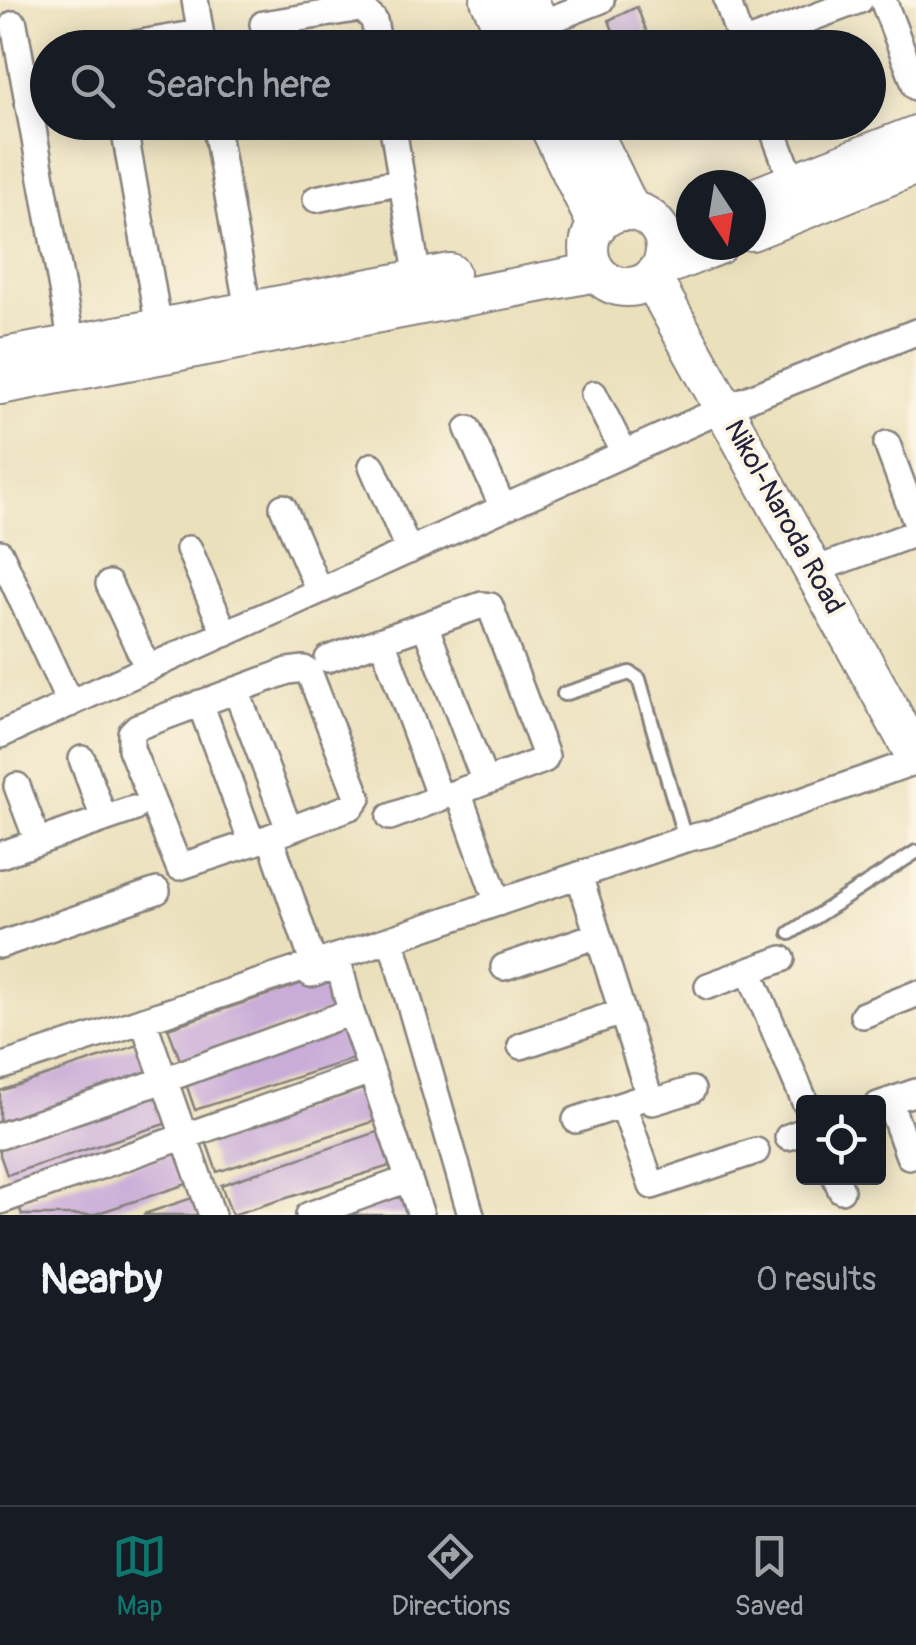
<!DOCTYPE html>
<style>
body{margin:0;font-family:Pangolin,sans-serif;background:#242831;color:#f1f3f6}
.controls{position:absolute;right:30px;bottom:30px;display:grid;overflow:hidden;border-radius:10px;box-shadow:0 5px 25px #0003}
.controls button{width:90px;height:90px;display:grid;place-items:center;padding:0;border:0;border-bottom:2px solid #363941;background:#171b24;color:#f1f3f6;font:50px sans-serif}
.compass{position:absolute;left:676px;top:170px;width:90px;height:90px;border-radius:50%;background:#171b24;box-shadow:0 5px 25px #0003;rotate:168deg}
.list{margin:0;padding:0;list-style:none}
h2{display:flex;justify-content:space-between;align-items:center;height:130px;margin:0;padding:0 40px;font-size:42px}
h2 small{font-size:32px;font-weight:400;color:#9ea1a6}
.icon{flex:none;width:55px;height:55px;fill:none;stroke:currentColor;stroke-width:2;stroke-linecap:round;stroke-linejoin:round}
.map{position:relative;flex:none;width:916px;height:1215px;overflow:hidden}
.search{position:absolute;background:#171b24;box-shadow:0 5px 25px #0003;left:30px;right:30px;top:30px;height:110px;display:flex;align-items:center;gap:25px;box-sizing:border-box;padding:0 35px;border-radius:55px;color:#9ea1a6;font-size:38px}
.sheet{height:290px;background:#171b24}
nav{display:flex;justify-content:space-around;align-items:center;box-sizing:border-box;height:140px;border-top:2px solid #363941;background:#171b24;font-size:28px;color:#9ea1a6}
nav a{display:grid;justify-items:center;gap:5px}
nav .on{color:#0f766e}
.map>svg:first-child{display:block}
</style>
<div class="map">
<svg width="916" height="1215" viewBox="0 0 916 1215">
<rect width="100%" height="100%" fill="#fcf5e5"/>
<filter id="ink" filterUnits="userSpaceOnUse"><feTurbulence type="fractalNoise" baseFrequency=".01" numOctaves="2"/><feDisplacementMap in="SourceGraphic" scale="20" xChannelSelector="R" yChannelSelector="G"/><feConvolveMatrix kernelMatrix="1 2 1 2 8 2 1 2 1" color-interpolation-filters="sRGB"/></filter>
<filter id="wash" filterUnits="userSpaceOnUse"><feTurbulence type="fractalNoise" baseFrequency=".0048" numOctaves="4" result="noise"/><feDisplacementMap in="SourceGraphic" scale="40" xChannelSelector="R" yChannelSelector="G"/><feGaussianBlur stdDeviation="2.25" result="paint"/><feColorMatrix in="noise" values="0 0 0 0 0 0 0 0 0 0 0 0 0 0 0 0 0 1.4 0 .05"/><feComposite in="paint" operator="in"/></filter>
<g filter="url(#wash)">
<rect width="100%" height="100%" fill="#ebe0bc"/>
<g id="blocks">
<path fill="#c9acd8" d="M637,7L653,48H619L609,20Z
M330,974L343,1007L180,1060L168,1028Z
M346,1023L359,1057L195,1110L184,1078Z
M141,1044L153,1077L0,1127V1091Z
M368,1087L381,1119L217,1172L206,1141Z
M158,1089L171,1122L7,1175L0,1155V1142Z
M383,1130L396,1164L232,1215L221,1185Z
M181,1149L193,1182L92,1215H22L18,1203Z
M403,1190L412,1215H330Z
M195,1197L202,1215H144V1214Z"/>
</g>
</g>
<g filter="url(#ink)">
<use href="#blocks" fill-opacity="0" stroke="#86817c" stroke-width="2.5"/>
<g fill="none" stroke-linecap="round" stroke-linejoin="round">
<g stroke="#86817c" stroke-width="18">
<path id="lane" d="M564,694L630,673L639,679L685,839
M790,933L916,852"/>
</g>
<g stroke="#86817c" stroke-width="30">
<path id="street" d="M195,0L203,48
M727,0L743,48
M883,0L916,87
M14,24L72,344
M263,24L362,8L374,20L379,48
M540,24L601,0
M742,44L860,0
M111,48L200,33
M123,122L159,327
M215,122L248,310
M392,122L418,279
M770,122L793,183
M316,199L402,181
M594,394L624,453
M468,429L503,508
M887,444L916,522
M372,466L409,551
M283,507L319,591
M189,549L225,634
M0,553L70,704
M812,571L916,533
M109,584L148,669
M425,625L485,782L458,792L498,903
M382,640L440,798L458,792
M328,659L482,605L490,606L546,756L544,760L485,782
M236,690L289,829
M200,703L252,843
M0,735L725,408L916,332
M82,759L104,819
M17,786L38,842
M390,817L440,798
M270,837L179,867L131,749V733L137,727L288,671L304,669L309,672L358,798L352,806L270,837L314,965
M0,855L133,809
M391,939L471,1215
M0,945L157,891
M504,967L598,935
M749,971L805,1102
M311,974L327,968L341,972L351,1012L421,1215
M708,986L782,959
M863,1015L916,994
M143,1020L212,1215
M521,1046L622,1012
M0,1067L391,939L685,839L711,833L916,761
M649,1096L652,1102L656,1101L692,1090
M889,1101L909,1156
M623,1105L652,1186L756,1151
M878,1105L916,1092
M576,1120L649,1096L579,875
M0,1136L164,1080L351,1012
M788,1137L804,1131
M836,1178L841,1190
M0,1201L371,1071
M309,1215L408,1179"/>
</g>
<g stroke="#86817c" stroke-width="42">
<path id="secondary" d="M490,0L512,48
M528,0L552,48
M547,122L597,225
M588,122L631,211
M751,199L916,135
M589 249a38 38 0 1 1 76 0a38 38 0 1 1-76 0Z
M751,231L916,165
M660,268L718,245
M652,278L916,757
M0,358L450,273
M0,385L596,272"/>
</g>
<use href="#lane" stroke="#fff" stroke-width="12"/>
<use href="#street" stroke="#fff" stroke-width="25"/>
<use href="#secondary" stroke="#fff" stroke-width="38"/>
</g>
</g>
<g text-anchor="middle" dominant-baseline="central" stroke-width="8" stroke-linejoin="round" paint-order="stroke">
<g font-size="28" fill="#22223b" stroke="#fcf5e5">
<text transform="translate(784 517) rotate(61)">Nikol-Naroda Road</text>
</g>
</g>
</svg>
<div class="controls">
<button><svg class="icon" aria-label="locate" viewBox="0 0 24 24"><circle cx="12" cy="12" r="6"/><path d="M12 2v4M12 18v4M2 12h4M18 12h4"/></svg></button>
</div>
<svg class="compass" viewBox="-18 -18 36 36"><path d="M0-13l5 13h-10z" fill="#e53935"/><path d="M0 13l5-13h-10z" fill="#9ea1a6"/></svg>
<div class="search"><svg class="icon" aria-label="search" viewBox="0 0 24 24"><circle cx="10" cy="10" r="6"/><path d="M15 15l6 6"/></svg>Search here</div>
</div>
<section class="sheet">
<h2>Nearby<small>0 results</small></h2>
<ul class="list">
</ul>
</section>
<nav>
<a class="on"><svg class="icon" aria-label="map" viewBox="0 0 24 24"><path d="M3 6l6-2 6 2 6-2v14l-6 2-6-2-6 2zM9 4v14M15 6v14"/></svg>Map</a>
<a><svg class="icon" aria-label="directions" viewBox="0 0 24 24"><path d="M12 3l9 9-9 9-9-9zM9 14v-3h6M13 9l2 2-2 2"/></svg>Directions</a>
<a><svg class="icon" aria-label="saved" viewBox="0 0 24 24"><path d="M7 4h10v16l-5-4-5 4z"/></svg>Saved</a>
</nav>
